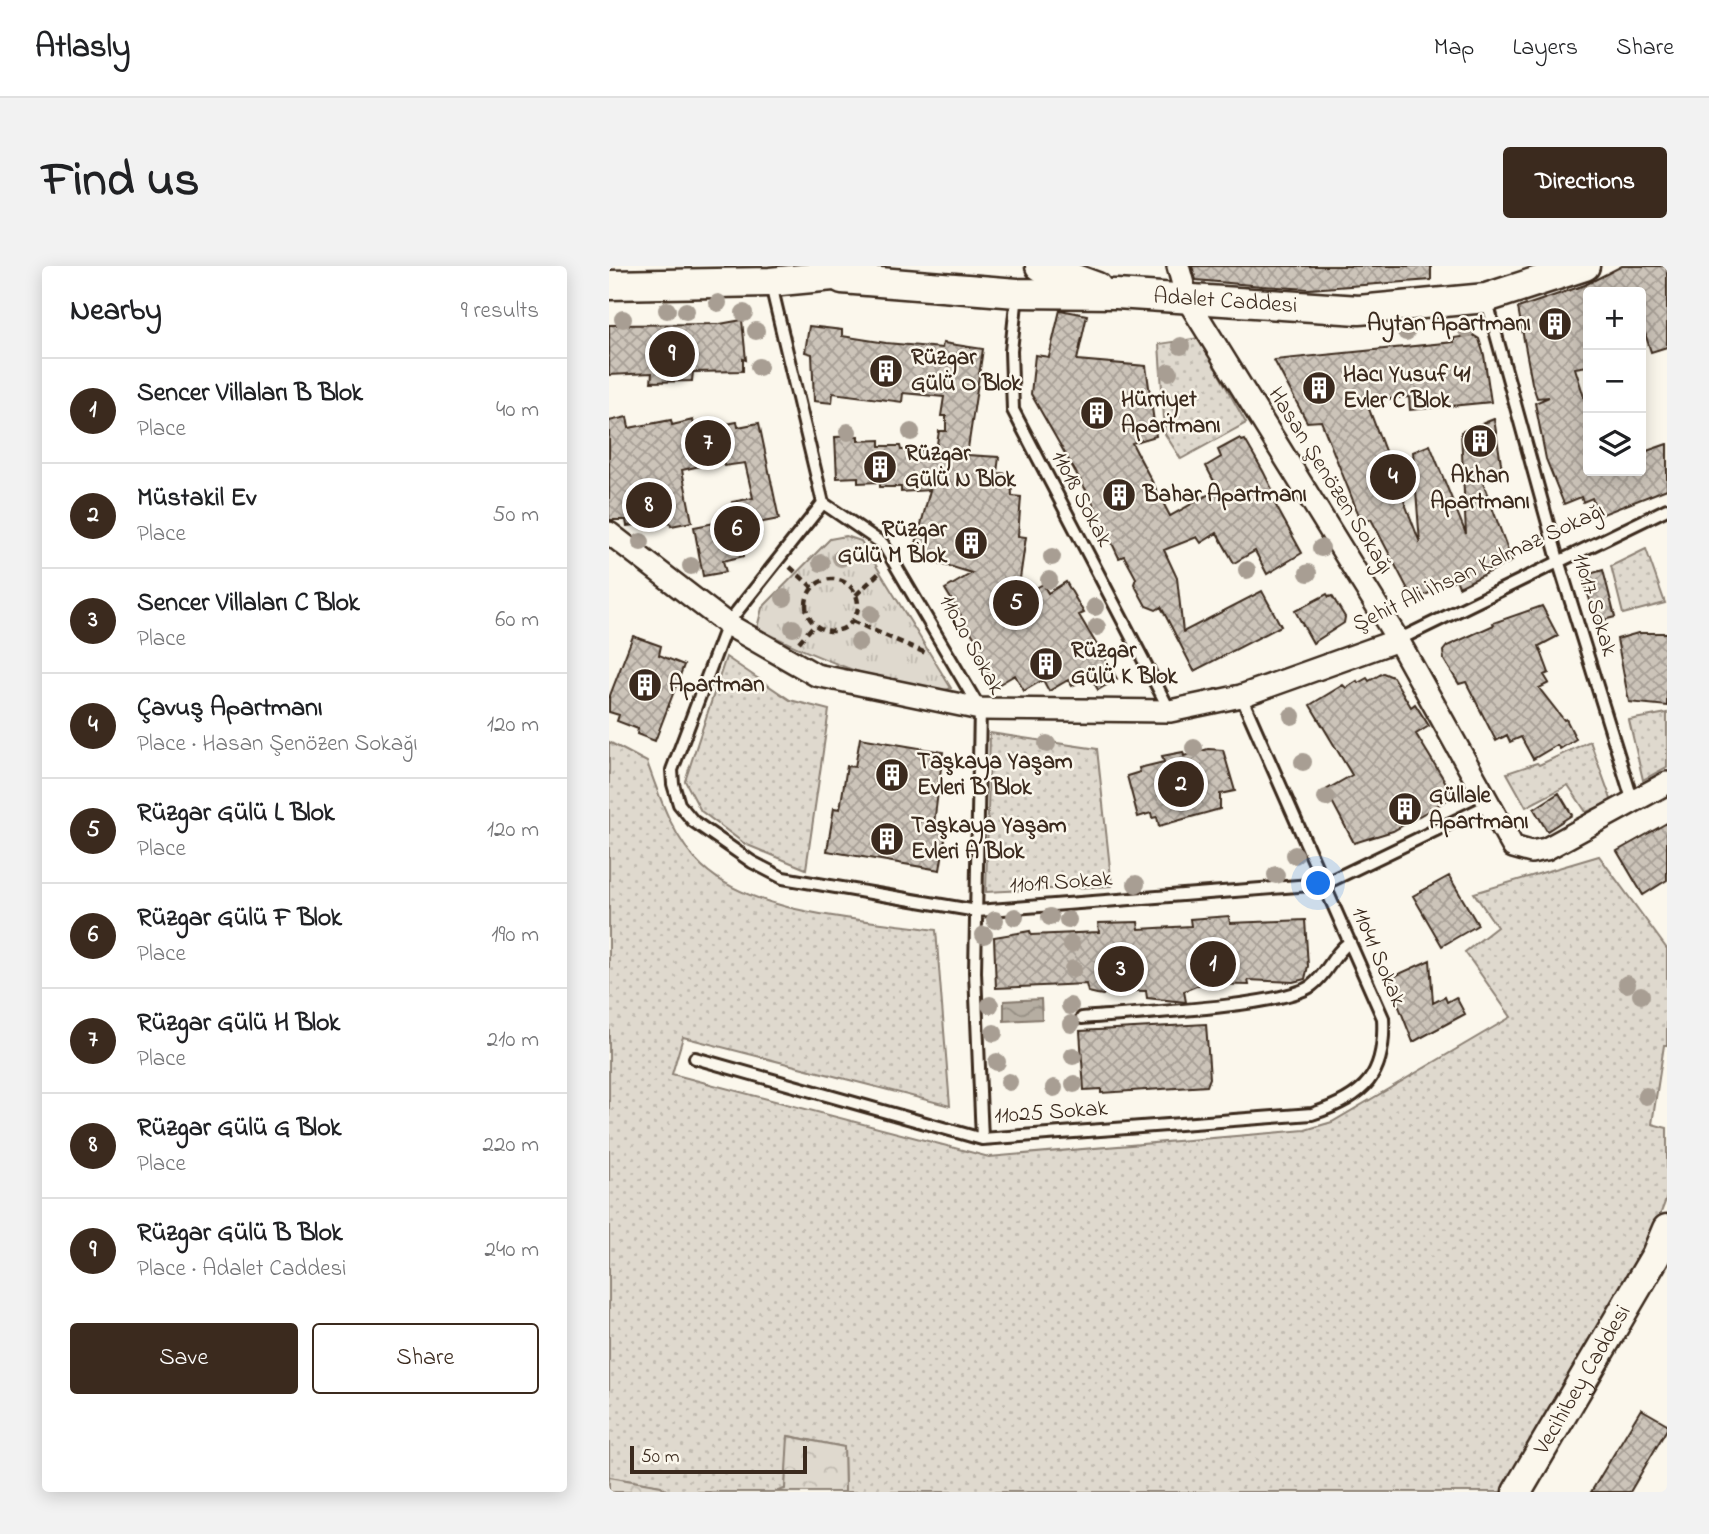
<!DOCTYPE html>
<meta charset="utf-8">
<style>
body{margin:0;font-family:"Indie Flower",sans-serif;background:#f2f2f2;color:#202124}
.controls{position:absolute;right:21px;top:21px;display:grid;overflow:hidden;border-radius:7px;box-shadow:0 4px 18px #0003}
.controls button{width:63px;height:63px;display:grid;place-items:center;padding:0;border:0;border-bottom:2px solid #e0e0e0;background:#fff;color:#202124;font:35px sans-serif}
.scale{position:absolute;left:21px;bottom:18px;width:177px;box-sizing:border-box;padding-left:7px;border:4px solid #3b2a1e;border-top:0;font-size:19px;line-height:24px;white-space:nowrap;color:#3b2a1e;-webkit-text-stroke:5px #fbf7ec;paint-order:stroke}
.you{position:absolute;left:710px;top:618px;width:24px;height:24px;margin:-18px;border:5px solid #fff;border-radius:50%;background:#1a73e8;box-shadow:0 0 0 10px #1a73e833}
.badge{display:grid;place-items:center;width:46px;height:46px;border-radius:50%;background:#3b2a1e;color:#fff;font-size:23px;font-weight:700}
.pin{position:absolute;translate:-50% -50%;border:4px solid #fff;box-shadow:0 2px 7px #0006}
.list{margin:0;padding:0;list-style:none}
h2{display:flex;justify-content:space-between;align-items:center;height:91px;margin:0;padding:0 28px;font-size:30px}
h2 small{font-size:23px;font-weight:400;color:#757577}
.list li{display:grid;grid-template-columns:46px 1fr auto;gap:21px;align-items:center;box-sizing:border-box;height:105px;padding:0 28px;border-top:2px solid #e0e0e0}
.list b{display:block;font-size:26px;white-space:nowrap}
.list p{margin:0;font-size:23px;white-space:nowrap;color:#757577}
.list em{font-size:23px;font-style:normal;color:#757577}
.actions{display:flex;gap:14px;padding:21px 28px}
.actions a{flex:1;padding:16px 0;border:2px solid #3b2a1e;border-radius:7px;text-align:center;font-size:24px;color:#3b2a1e}
.actions .main{background:#3b2a1e;color:#fff}
.icon{flex:none;width:38px;height:38px;fill:none;stroke:currentColor;stroke-width:2;stroke-linecap:round;stroke-linejoin:round}
.map{position:relative;flex:none;width:1058px;height:1226px;overflow:hidden;border-radius:7px}
header{display:flex;align-items:center;gap:42px;box-sizing:border-box;height:98px;padding:0 35px;background:#fff;border-bottom:2px solid #e0e0e0}
header strong{font-size:33px}
nav{display:flex;gap:38px;margin-inline-start:auto;font-size:24px}
.intro{display:flex;align-items:center;justify-content:space-between;box-sizing:border-box;height:168px;padding:0 42px}
h1{margin:0;font-size:49px}
.button{padding:18px 32px;border-radius:7px;background:#3b2a1e;color:#fff;font-size:24px;font-weight:700}
main{display:flex;gap:42px;padding:0 42px}
aside{flex:1;background:#fff;border-radius:7px;box-shadow:0 4px 18px #0003}
.map>svg:first-child{display:block}
</style>
<header>
<strong>Atlasly</strong>
<nav><a>Map</a><a>Layers</a><a>Share</a></nav>
</header>
<div class="intro"><h1>Find us</h1><a class="button">Directions</a></div>
<main>
<aside>
<h2>Nearby<small>9 results</small></h2>
<ul class="list">
<li><span class="badge">1</span><div><b>Sencer Villaları B Blok</b><p>Place</p></div><em>40 m</em></li>
<li><span class="badge">2</span><div><b>Müstakil Ev</b><p>Place</p></div><em>50 m</em></li>
<li><span class="badge">3</span><div><b>Sencer Villaları C Blok</b><p>Place</p></div><em>60 m</em></li>
<li><span class="badge">4</span><div><b>Çavuş Apartmanı</b><p>Place · Hasan Şenözen Sokağı</p></div><em>120 m</em></li>
<li><span class="badge">5</span><div><b>Rüzgar Gülü L Blok</b><p>Place</p></div><em>120 m</em></li>
<li><span class="badge">6</span><div><b>Rüzgar Gülü F Blok</b><p>Place</p></div><em>190 m</em></li>
<li><span class="badge">7</span><div><b>Rüzgar Gülü H Blok</b><p>Place</p></div><em>210 m</em></li>
<li><span class="badge">8</span><div><b>Rüzgar Gülü G Blok</b><p>Place</p></div><em>220 m</em></li>
<li><span class="badge">9</span><div><b>Rüzgar Gülü B Blok</b><p>Place · Adalet Caddesi</p></div><em>240 m</em></li>
</ul>
<div class="actions"><a class="main">Save</a><a>Share</a></div>
</aside>
<div class="map">
<svg width="1058" height="1226" viewBox="0 0 1058 1226">
<defs>
<pattern id="grass-dots" width="8" height="8" patternUnits="userSpaceOnUse" patternTransform="scale(1.75)"><rect width="8" height="8" fill="#dfd9ce"/><path d="M2 2h.1M6 6h.1" fill="none" stroke="#c0bab0" stroke-width="1.8" stroke-linecap="round"/></pattern>
<pattern id="forest-crowns" width="20" height="18" patternUnits="userSpaceOnUse" patternTransform="scale(1.75)"><rect width="20" height="18" fill="#dfd9ce"/><path d="M2 6a3 3 0 1 1 6 0M12 15a3 3 0 1 1 6 0" fill="none" stroke="#c0bab0"/></pattern>
<pattern id="park-tufts" width="24" height="20" patternUnits="userSpaceOnUse" patternTransform="scale(1.75)"><rect width="24" height="20" fill="#dfd9ce"/><path d="M3 7l-1-3M5 7V3M7 7l1-3M15 17l-1-3M17 17v-4M19 17l1-3" fill="none" stroke="#c0bab0"/></pattern>
<pattern id="water-waves" width="16" height="10" patternUnits="userSpaceOnUse" patternTransform="scale(1.75)"><rect width="16" height="10" fill="#b6aea2"/><path d="M0 5q4-4 8 0t8 0" fill="none" stroke="#958e83"/></pattern>
<pattern id="building-cross-hatch" width="8" height="8" patternUnits="userSpaceOnUse" patternTransform="scale(1.75)"><rect width="8" height="8" fill="#ccc4b9"/><path d="M0 0l8 8M0 8l8-8" fill="none" stroke="#a79f96"/></pattern>
</defs>
<rect width="100%" height="100%" fill="#fbf7ec"/>
<filter id="ink" filterUnits="userSpaceOnUse"><feTurbulence type="fractalNoise" baseFrequency=".0143" numOctaves="2"/><feDisplacementMap in="SourceGraphic" scale="14" xChannelSelector="R" yChannelSelector="G"/><feConvolveMatrix kernelMatrix="1 2 1 2 8 2 1 2 1" color-interpolation-filters="sRGB"/></filter>
<g filter="url(#ink)">
<path fill="url(#grass-dots)" stroke="#8d8276" stroke-width="2" d="M590,72L637,157L572,193L556,168L550,78Z
M1037,283L1056,337L1014,348L1002,300Z
M117,391L181,434L220,444L197,603L136,578L92,545L76,515Z
M1058,447V501L1034,514L1020,454Z
M381,467L488,483L503,620L377,626Z
M981,475L1003,536L977,546L959,519L917,541L898,507L928,497L930,499Z
M0,476L38,496C51,532 64,573 93,600C146,650 256,653 327,664L341,840L74,771L63,808L380,891L696,864L723,856L902,751L856,686L888,661L865,627L990,590L1058,683V779H1055L1043,858L1058,862V931L1037,985L901,1226H236L235,1181L180,1170L176,1223L166,1226H59L51,1220L0,1211Z"/>
<path fill="url(#forest-crowns)" stroke="#8d8276" stroke-width="2" d="M179,1170L235,1181L236,1226H166L176,1223Z
M0,1211L52,1220L59,1226H0Z"/>
<path fill="url(#park-tufts)" stroke="#8d8276" stroke-width="2" d="M237,270L252,275L342,422C312,438 179,379 148,362L153,342L221,273Z"/>
<path fill="url(#water-waves)" stroke="#85796d" stroke-width="2" d="M432,733L433,753L395,755V735Z"/>
<path fill="url(#building-cross-hatch)" stroke="#3b2a1e" stroke-width="2" d="M583,0H822V14L700,23L653,20L587,14Z
M1013,0H1058V81L1042,86L1032,55V26H979V100L966,102L979,144V205H1032V187L1058,178V223L989,250L983,232L974,236L972,231L955,238L937,193L926,137L940,131L928,132L923,117L909,42L976,19Z
M451,44L478,49L468,94L537,100L547,170L523,177L561,250L609,223L597,200L612,191L609,184L631,172L633,175L636,174L654,205L665,227L661,229L693,287L658,308L646,285L625,297L608,267L592,277L588,271L555,284L568,312L574,366L653,325L672,360L585,405L552,341L547,344L537,340L525,318L527,312L515,290L510,292L482,233L422,128L426,89L440,91Z
M133,54L137,94L134,93V105L84,106L83,115L42,116L43,107L0,109V59L111,58Z
M200,60L233,64V70L277,77L333,82L334,77L374,83L358,189L390,191L388,207L402,208L403,230L412,231L409,270L417,271L408,333L434,318L439,327L457,316L475,347L470,349L508,413L489,424L481,410L463,420L459,414L440,425L434,414L415,425L406,409L387,420L366,384L371,381L336,323L363,307L304,289L321,224L292,226V221H271V216L249,217V211L228,212L226,171L249,170V175L271,174V180H291L292,184H327L330,165H337V150H332L335,131L294,127L293,136L224,127L223,137L205,135L203,88L196,86Z
M864,69L870,73L875,89L882,136L801,144L800,131L757,135L811,277L804,186L821,179L857,268L852,166L885,153L893,204L871,209L903,295L850,321L847,313L805,335L762,253L753,257L712,155L698,156L665,94L845,76V72Z
M18,151L20,162L62,154L63,159L84,154L85,159L106,155L107,160L128,156L129,161L150,157L170,253L149,257L152,268L131,272L135,290L114,295L117,306L94,310L85,261L126,253L123,236L144,232L136,197L115,200L114,195L73,204L83,256L62,260L61,256L18,260L17,254H0V155Z
M994,304L1006,351L987,356L974,310Z
M718,328L720,331L723,330L736,351L735,357L704,377L686,345Z
M933,340L949,370L930,380L940,407L935,409L940,417L930,422L955,454L957,453L967,473L951,483L948,479L924,493L912,471L901,476L898,469L887,475L857,416L850,418L835,394L834,385L838,380L885,359L884,357Z
M1029,367H1058V440L1020,436L1008,373Z
M24,370L52,380L50,389L75,399L46,475L28,468L29,463L8,455L10,449L0,446V432Z
M774,407L784,411L802,441L806,438L820,460L807,468L845,530L784,565L745,577L717,524L743,509L701,439L734,419L737,422L748,415L749,417L758,412L760,415Z
M251,472L334,486L325,558L338,561L331,604L218,585L225,542L231,543L238,500L246,501Z
M599,483L614,484L626,525L611,528V543L550,560L548,551L543,552L542,547L529,551L518,510L531,506L530,502L555,496L553,490L574,486L575,490Z
M950,527L963,549L938,565L925,543Z
M1058,557V614L1034,629L1008,585Z
M840,610L869,659L833,680L804,630Z
M620,650L621,657L696,654L699,700L696,713L684,716L639,714L640,719L592,718L575,725L577,736L538,732L537,725L499,724L494,729L488,728L479,726L477,718L387,722L385,671L421,665L422,669L490,666L489,657L529,656L530,663L582,660L581,653Z
M821,694L824,737L836,731L838,736L847,731L856,748L804,776L779,713Z
M597,758L601,812L598,820L492,827V823L475,824L471,765Z
M1032,1143L1058,1158V1163L1021,1226H982Z"/>
<g fill="none" stroke-linecap="round" stroke-linejoin="round">
<g stroke="#3b2a1e" stroke-width="16">
<path id="lane" d="M162,19L214,237L274,278L371,443L366,706L373,873
M408,28L402,85L404,144L561,445
M877,32L949,294L1024,536
M214,237L118,358L63,504L64,518L70,538L84,555L143,596L174,612L368,645L715,618L881,538
M789,374L1058,243
M473,752C517,748 673,741 702,720C719,708 723,688 741,676
M86,792L373,873L703,848C756,831 777,809 774,752L632,430"/>
</g>
<g stroke="#3b2a1e" stroke-width="26">
<path id="street" d="M569,0L578,33L789,374L904,581L922,586L937,583L1058,517
M0,267L118,358L207,409L371,443L561,445L632,430L789,374"/>
</g>
<g stroke="#3b2a1e" stroke-width="33">
<g id="secondary">
<path id="s1" d="M213,0L233,13L408,27L507,28L750,44L877,32L976,0"/>
<path d="M431,0L488,21"/>
<path d="M0,19L161,16L224,10"/>
<path id="s2" d="M908,1226L1047,989L1058,963"/>
</g>
</g>
<path stroke="#3b2a1e" stroke-width="4.5" stroke-dasharray="7 5" stroke-linecap="butt" d="M181,301L204,322
M197 339a26 26 0 1 1 52 0a26 26 0 1 1-52 0Z
M247,329L271,306
M243,355L319,388
M190,376L205,359"/>
<use href="#lane" stroke="#fbf7ec" stroke-width="10"/>
<use href="#street" stroke="#fbf7ec" stroke-width="21"/>
<use href="#secondary" stroke="#fbf7ec" stroke-width="28"/>
</g>
<g fill="#a89e93">
<circle cx="109" cy="37" r="9"/>
<circle cx="58" cy="44" r="9"/>
<circle cx="77" cy="45" r="9"/>
<circle cx="135" cy="47" r="9"/>
<circle cx="14" cy="53" r="9"/>
<circle cx="857" cy="63" r="9"/>
<circle cx="147" cy="65" r="9"/>
<circle cx="797" cy="66" r="9"/>
<circle cx="572" cy="80" r="9"/>
<circle cx="150" cy="101" r="9"/>
<circle cx="560" cy="106" r="9"/>
<circle cx="239" cy="166" r="9"/>
<circle cx="302" cy="166" r="9"/>
<circle cx="32" cy="276" r="9"/>
<circle cx="712" cy="282" r="9"/>
<circle cx="443" cy="291" r="9"/>
<circle cx="232" cy="292" r="9"/>
<circle cx="212" cy="297" r="9"/>
<circle cx="82" cy="300" r="9"/>
<circle cx="638" cy="304" r="9"/>
<circle cx="699" cy="307" r="9"/>
<circle cx="440" cy="314" r="9"/>
<circle cx="175" cy="332" r="9"/>
<circle cx="486" cy="341" r="9"/>
<circle cx="262" cy="348" r="9"/>
<circle cx="488" cy="361" r="9"/>
<circle cx="184" cy="362" r="9"/>
<circle cx="250" cy="376" r="9"/>
<circle cx="683" cy="450" r="9"/>
<circle cx="438" cy="478" r="9"/>
<circle cx="585" cy="482" r="9"/>
<circle cx="694" cy="496" r="9"/>
<circle cx="717" cy="532" r="9"/>
<circle cx="686" cy="589" r="9"/>
<circle cx="667" cy="609" r="9"/>
<circle cx="527" cy="618" r="9"/>
<circle cx="406" cy="651" r="9"/>
<circle cx="441" cy="651" r="9"/>
<circle cx="386" cy="654" r="9"/>
<circle cx="459" cy="654" r="9"/>
<circle cx="375" cy="669" r="9"/>
<circle cx="462" cy="678" r="9"/>
<circle cx="464" cy="703" r="9"/>
<circle cx="1018" cy="718" r="9"/>
<circle cx="1032" cy="729" r="9"/>
<circle cx="381" cy="739" r="9"/>
<circle cx="461" cy="740" r="9"/>
<circle cx="462" cy="758" r="9"/>
<circle cx="385" cy="767" r="9"/>
<circle cx="464" cy="790" r="9"/>
<circle cx="388" cy="796" r="9"/>
<circle cx="400" cy="816" r="9"/>
<circle cx="465" cy="818" r="9"/>
<circle cx="445" cy="822" r="9"/>
<circle cx="1037" cy="830" r="9"/>
</g>
</g>
<defs>
<g id="building-disc" transform="scale(1.75)"><circle r="9.5" fill="#3b2a1e" stroke="#fbf7ec"/><path d="M-4-6H4V6H1V3H-1V6H-4ZM-2.5-4.3h1.7v1.8h-1.7ZM.8-4.3h1.7v1.8H.8ZM-2.5-1h1.7V.8h-1.7ZM.8-1h1.7V.8H.8Z" fill="#fff"/></g>
</defs>
<g fill-rule="evenodd">
<use href="#building-disc" x="946" y="58"/>
<use href="#building-disc" x="277" y="105"/>
<use href="#building-disc" x="710" y="122"/>
<use href="#building-disc" x="488" y="147"/>
<use href="#building-disc" x="871" y="175"/>
<use href="#building-disc" x="271" y="201"/>
<use href="#building-disc" x="510" y="229"/>
<use href="#building-disc" x="362" y="277"/>
<use href="#building-disc" x="437" y="398"/>
<use href="#building-disc" x="36" y="419"/>
<use href="#building-disc" x="283" y="509"/>
<use href="#building-disc" x="796" y="543"/>
<use href="#building-disc" x="278" y="573"/>
</g>
<g text-anchor="middle" dominant-baseline="central" stroke-width="5" stroke-linejoin="round" paint-order="stroke">
<g font-size="23" fill="#3b2a1e" stroke="#fbf7ec">
<text stroke="none"><textPath href="#s1" startOffset="408">Adalet Caddesi</textPath></text>
<text transform="translate(721 215) rotate(58)">Hasan Şenözen Sokağı</text>
<text transform="translate(472 233) rotate(62)">11018 Sokak</text>
<text transform="translate(870 302) rotate(-25)">Şehit Ali İhsan Kalmaz Sokağı</text>
<text transform="translate(985 339) rotate(73)">11017 Sokak</text>
<text transform="translate(362 379) rotate(61)">11020 Sokak</text>
<text transform="translate(452 617) rotate(-4)">11019 Sokak</text>
<text transform="translate(769 691) rotate(67)">11041 Sokak</text>
<text transform="translate(442 847) rotate(-4)">11025 Sokak</text>
<text stroke="none"><textPath href="#s2" startOffset="130">Vecihibey Caddesi</textPath></text>
</g>
<g font-size="23" font-weight="bold" fill="#3b2a1e" stroke="#fbf7ec" text-anchor="start">
<text x="922" y="58" text-anchor="end">Aytan Apartmanı</text>
<text x="302" y="92">Rüzgar<tspan x="302" dy="26">Gülü O Blok</tspan></text>
<text x="734" y="109">Hacı Yusuf 41<tspan x="734" dy="26">Evler C Blok</tspan></text>
<text x="512" y="134">Hürriyet<tspan x="512" dy="26">Apartmanı</tspan></text>
<text x="296" y="188">Rüzgar<tspan x="296" dy="26">Gülü N Blok</tspan></text>
<text x="871" y="210" text-anchor="middle">Akhan<tspan x="871" dy="26">Apartmanı</tspan></text>
<text x="534" y="229">Bahar Apartmanı</text>
<text x="338" y="264" text-anchor="end">Rüzgar<tspan x="338" dy="26">Gülü M Blok</tspan></text>
<text x="462" y="385">Rüzgar<tspan x="462" dy="26">Gülü K Blok</tspan></text>
<text x="60" y="419">Apartman</text>
<text x="308" y="496">Taşkaya Yaşam<tspan x="308" dy="26">Evleri B Blok</tspan></text>
<text x="820" y="530">Güllale<tspan x="820" dy="26">Apartmanı</tspan></text>
<text x="302" y="560">Taşkaya Yaşam<tspan x="302" dy="26">Evleri A Blok</tspan></text>
</g>
</g>
</svg>
<div class="controls">
<button>+</button>
<button>−</button>
<button><svg class="icon" aria-label="layers" viewBox="0 0 24 24"><path d="M12 4l9 5-9 5-9-5zM3 14l9 5 9-5"/></svg></button>
</div>
<div class="scale">50 m</div>
<div class="you"></div>
<div class="pin badge" style="left:604px;top:698px">1</div>
<div class="pin badge" style="left:572px;top:518px">2</div>
<div class="pin badge" style="left:512px;top:703px">3</div>
<div class="pin badge" style="left:784px;top:211px">4</div>
<div class="pin badge" style="left:407px;top:337px">5</div>
<div class="pin badge" style="left:128px;top:263px">6</div>
<div class="pin badge" style="left:99px;top:177px">7</div>
<div class="pin badge" style="left:40px;top:239px">8</div>
<div class="pin badge" style="left:63px;top:88px">9</div>
</div>
</main>
